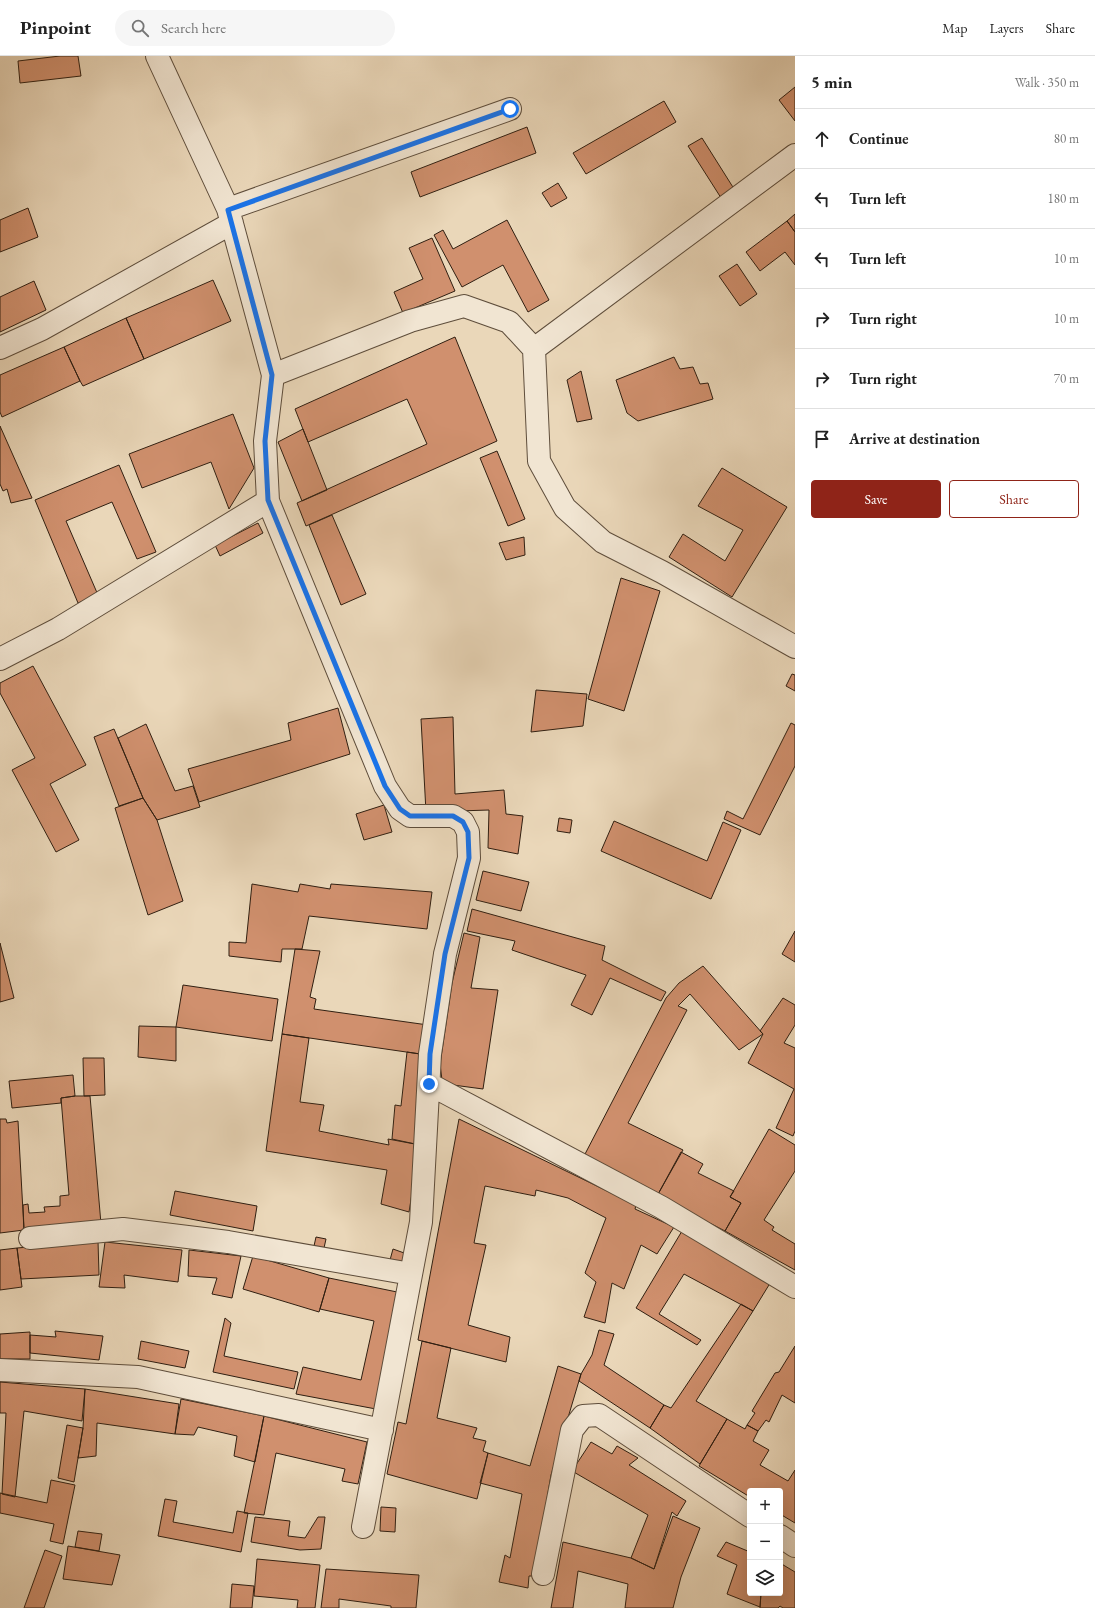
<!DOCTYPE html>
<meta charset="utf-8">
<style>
body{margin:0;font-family:"EB Garamond",serif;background:#f6f6f6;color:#222}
.controls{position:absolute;right:12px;bottom:12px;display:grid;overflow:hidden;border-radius:4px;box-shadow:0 4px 16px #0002}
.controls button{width:36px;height:36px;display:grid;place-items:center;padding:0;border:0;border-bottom:1px solid #e0e0e0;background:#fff;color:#222;font:20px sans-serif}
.stop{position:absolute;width:12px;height:12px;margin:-9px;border:3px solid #1a73e8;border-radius:50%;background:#fff}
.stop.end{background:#1a73e8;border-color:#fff;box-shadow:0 1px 4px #0008}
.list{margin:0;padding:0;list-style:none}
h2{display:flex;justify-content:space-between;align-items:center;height:52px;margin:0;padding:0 16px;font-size:17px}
h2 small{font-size:13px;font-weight:400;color:#767676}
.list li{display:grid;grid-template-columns:26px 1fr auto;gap:12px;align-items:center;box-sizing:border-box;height:60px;padding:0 16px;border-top:1px solid #e0e0e0}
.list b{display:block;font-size:15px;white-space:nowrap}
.list em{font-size:13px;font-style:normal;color:#767676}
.actions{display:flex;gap:8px;padding:12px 16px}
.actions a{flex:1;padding:9px 0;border:1px solid #8f2418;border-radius:4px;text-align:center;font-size:14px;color:#8f2418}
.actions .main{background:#8f2418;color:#fff}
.icon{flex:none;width:22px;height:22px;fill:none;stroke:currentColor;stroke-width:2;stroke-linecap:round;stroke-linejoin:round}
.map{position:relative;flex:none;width:795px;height:1552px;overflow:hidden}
header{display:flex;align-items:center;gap:24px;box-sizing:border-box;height:56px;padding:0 20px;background:#fff;border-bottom:1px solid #e0e0e0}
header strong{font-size:19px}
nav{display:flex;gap:22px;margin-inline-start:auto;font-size:14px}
.search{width:280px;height:36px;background:#f6f6f6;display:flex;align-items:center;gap:10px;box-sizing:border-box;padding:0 14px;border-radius:22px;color:#767676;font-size:15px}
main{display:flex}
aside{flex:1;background:#fff}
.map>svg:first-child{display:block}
</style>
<header>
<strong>Pinpoint</strong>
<div class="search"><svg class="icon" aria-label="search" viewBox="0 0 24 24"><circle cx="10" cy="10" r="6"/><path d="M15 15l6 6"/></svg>Search here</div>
<nav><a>Map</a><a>Layers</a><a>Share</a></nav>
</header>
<main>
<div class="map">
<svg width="795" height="1552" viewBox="0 0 795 1552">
<rect width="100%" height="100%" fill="#ead7b9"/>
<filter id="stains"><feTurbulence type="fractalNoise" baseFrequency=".005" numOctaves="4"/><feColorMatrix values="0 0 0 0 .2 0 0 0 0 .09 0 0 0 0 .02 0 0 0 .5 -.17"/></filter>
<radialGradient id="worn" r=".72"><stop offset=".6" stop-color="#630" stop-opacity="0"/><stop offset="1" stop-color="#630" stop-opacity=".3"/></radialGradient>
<path fill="#d0906e" stroke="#301f11" d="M60,0H78L81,20L20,27L18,5Z
M795,31V65L779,44Z
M664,45L676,66L586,118L573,97Z
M527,71L536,97L420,141L411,116Z
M702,82L736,136L723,145L688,90Z
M558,127L567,142L551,151L542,137Z
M28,152L38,181L0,196V164Z
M795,158V176L787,165Z
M507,164L549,244L528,256L503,209L462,231L434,179L443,174L453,193Z
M787,165L795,176V209L785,196L760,215L746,196Z
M432,182L455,235L403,257L394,236L423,223L409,192Z
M737,208L757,238L740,250L719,220Z
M213,224L231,265L144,303L126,262Z
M34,225L46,254L0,276V241Z
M126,262L144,303L83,330L80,325L64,291Z
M455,281L497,385L306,470L297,447L427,388L407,343L308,386L295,353Z
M64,291L80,325L2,361L0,356V319Z
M674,301L680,313L693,311L700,328L708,327L713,343L638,365L627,357L616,324Z
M581,315L592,363L577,366L567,324Z
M233,358L254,412L229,453L211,406L142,432L129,398Z
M0,370L32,442L11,447L7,433L3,435L0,428Z
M303,373L327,434L302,445L278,386Z
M497,395L525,463L508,470L480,402Z
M119,409L156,496L137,503L112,446L66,465L98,539L78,547L35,444Z
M722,412L787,451L732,541L669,501L683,478L725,505L743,474L698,450Z
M332,459L366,538L341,549L309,469Z
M258,467L263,477L220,500L215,489Z
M524,481L525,499L506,504L499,487Z
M621,522L660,535L624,655L588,643Z
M33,610L86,709L50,728L79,784L56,796L12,714L35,702L0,637V627Z
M792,618L795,619V635L786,630Z
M536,634L587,638L583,670L531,676Z
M338,652L350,698L199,746L188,713L291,684L288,667Z
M453,661L455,738L504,734L506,758L523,760L518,798L488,792L489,754L426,756L421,663Z
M791,667L795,669V710L760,779L724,763L727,755L743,763Z
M146,668L175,735L193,730L200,751L157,764L143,742L118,682Z
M114,673L143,742L119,750L94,681Z
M143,742L157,764L183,845L148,859L115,752Z
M384,749L392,776L364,784L356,758Z
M559,762L572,764L570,777L557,775Z
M614,765L707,805L723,766L741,774L711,843L601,795Z
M483,815L529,826L521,855L476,844Z
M252,828L298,836L300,828L330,833L331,828L432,836L427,873L309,860L302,893H282L281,906L229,900V886L246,887Z
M472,853L605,890L602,904L666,936L661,945L610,922L592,959L571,949L586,919L512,894L515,885L467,875Z
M795,875V906L782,898Z
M464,877L480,881L471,932L498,934L483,1033L453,1029L442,1024L440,1008L452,927Z
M0,887L14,942L0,946Z
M295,893L320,895L310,941L316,943L314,953L428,969L427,999L282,978Z
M703,910L763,978L739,994L690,938L678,950L687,954L628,1067L683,1094L657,1140L584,1100L666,942L679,927Z
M183,929L278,943L272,985L176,971Z
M783,942L795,949V969L784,987L795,992V1075L793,1080L776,1072L794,1033L748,1007L763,978L760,975Z
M139,970L176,971V1005L138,1001Z
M282,978L309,982L300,1046L324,1049L319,1075L389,1089L388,1083L420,1089L409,1156L381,1148L387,1114L266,1095Z
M407,996L427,999L420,1089L392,1083L395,1049L401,1050Z
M83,1002H104L105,1039L84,1040Z
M73,1019L75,1040L61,1042V1047L12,1052L9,1025Z
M75,1040H90L101,1168L24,1174L23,1149L28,1148L29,1157L45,1156L44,1151L60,1150V1140L69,1139L61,1042Z
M0,1063H6L7,1067L18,1065L24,1174L0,1177Z
M459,1063L636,1149L635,1153L674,1171L657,1198L641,1189L624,1233L612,1227L605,1267L584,1261L596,1226L585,1217L606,1162L568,1142L536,1134L535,1140L485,1130L474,1187L486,1189L468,1269L510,1281L506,1306L418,1284Z
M769,1073L795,1089V1115L764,1164L774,1171L772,1174L795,1188V1214L725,1175L741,1147L730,1141Z
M681,1096L703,1108L698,1117L734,1135L730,1141L741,1147L725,1175L657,1140Z
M175,1135L257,1150L253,1175L170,1159Z
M682,1175L772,1224L753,1255L684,1218L659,1258L701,1284L697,1289L636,1252Z
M316,1181L326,1183L324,1192L314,1190Z
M98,1185L99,1219L21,1223L17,1192Z
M105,1186L182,1194L178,1226L124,1219L125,1232L99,1231Z
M17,1192L22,1231L0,1234V1194Z
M393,1193L407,1198L404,1209L390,1204Z
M189,1194L241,1200L232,1242L212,1238L217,1222L188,1220Z
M253,1200L329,1222L319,1256L243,1233Z
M329,1222L402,1237L376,1353L296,1338L303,1311L361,1324L374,1265L320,1253Z
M741,1248L753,1255L696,1345L727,1363L700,1408L650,1372L664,1349L671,1352Z
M225,1262L231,1267L224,1300L298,1316L294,1333L213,1316Z
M599,1274L614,1278L604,1309L664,1349L650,1372L579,1325L581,1318L592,1299Z
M55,1275L103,1280L99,1304L30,1297V1279L56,1281Z
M30,1276V1303H0V1278Z
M141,1285L189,1295L185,1312L138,1303Z
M422,1285L451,1292L437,1362L477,1372L473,1382L486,1385L483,1395L488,1397L477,1443L387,1418L398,1366L406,1368Z
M795,1290V1347L782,1339L769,1366L766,1364L758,1375L747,1369L755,1357L752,1355L775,1317L779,1316Z
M558,1310L581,1318L551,1419L534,1520H529L528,1532L499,1526L505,1499L510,1502L522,1438L480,1427L488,1397L530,1410Z
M0,1326L85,1333L82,1365L24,1355L15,1441L2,1438L6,1357H0Z
M85,1333L179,1348L175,1378L97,1367L96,1400L78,1402L83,1372Z
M181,1343L264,1360L255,1406L234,1400L237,1380L198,1371L194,1379L175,1378Z
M264,1360L367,1386L358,1428L342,1425L345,1413L276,1397L264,1459L244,1457Z
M727,1363L745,1373L747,1369L758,1375L753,1385L769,1394L760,1409L788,1425L795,1414V1467L780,1458V1435H750V1441L699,1410Z
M67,1369L83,1372L74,1426L58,1422Z
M591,1386L612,1398L617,1390L638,1402L629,1409L686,1445L677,1460L672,1456L654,1513L631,1502L648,1459L572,1415Z
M51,1424L75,1429L63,1488L50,1485L54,1468L0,1457V1437L47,1447Z
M165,1443L177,1445L173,1466L233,1477L237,1455L248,1457L241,1496L158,1480Z
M381,1451L396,1452L395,1476L380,1475Z
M673,1460L700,1472L681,1521L673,1552H625L628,1528L578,1515L573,1552H551L563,1486L631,1502L654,1513Z
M255,1461L290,1465L288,1480L305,1482L318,1461H325L321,1493L300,1494L251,1486Z
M78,1475L102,1478L99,1495L75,1491Z
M726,1486L750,1496V1537H761L760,1551L727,1538L737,1509L717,1500Z
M68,1490L120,1499L112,1529L63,1523Z
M45,1494L62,1500L44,1552H24Z
M257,1503L320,1509L315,1552H297L298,1544L254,1540Z
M780,1507L795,1516V1552H783L780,1550L778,1552H760L761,1537H780Z
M326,1513L419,1519L416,1552H391V1550L339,1543V1552H321Z
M232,1528L254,1530L252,1552H230Z"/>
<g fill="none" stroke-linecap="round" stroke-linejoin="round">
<g stroke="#5e4d3b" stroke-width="24">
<path id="street" d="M228,153L510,53
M0,292L42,273L232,167
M534,293L795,99
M273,319L410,265L464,250L509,266L534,293L539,405L565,452L603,486L662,516L795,591
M268,445L385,730L400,753L410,760H453L463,766L468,776L469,802L445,898L430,998L421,1166L363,1471
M0,603L58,573L268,445L265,385L273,319L228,153L157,0
M429,1028L661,1151L795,1231
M30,1182L123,1173L228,1186L411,1218
M0,1314L138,1321L382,1374
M780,1480L795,1490
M543,1518L572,1374L583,1360L599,1359L750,1460"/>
</g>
<use href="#street" stroke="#f1e5d2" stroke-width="22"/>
</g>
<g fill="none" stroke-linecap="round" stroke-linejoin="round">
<path stroke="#1a73e8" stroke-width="5" d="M429,1028L430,998L445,898L469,802L468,776L463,766L453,760H410L400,753L385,730L268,444L265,385L272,319L228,154L510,53"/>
</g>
<rect width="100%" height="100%" filter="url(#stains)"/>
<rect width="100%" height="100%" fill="url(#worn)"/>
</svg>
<div class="controls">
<button>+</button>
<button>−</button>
<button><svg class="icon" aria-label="layers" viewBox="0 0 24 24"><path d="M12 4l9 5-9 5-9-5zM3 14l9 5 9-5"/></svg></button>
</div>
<div class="stop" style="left:510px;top:53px"></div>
<div class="stop end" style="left:429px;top:1028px"></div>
</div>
<aside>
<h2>5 min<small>Walk · 350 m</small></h2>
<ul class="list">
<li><svg class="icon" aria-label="ahead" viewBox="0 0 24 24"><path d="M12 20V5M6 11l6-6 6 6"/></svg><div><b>Continue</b></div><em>80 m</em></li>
<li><svg class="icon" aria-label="left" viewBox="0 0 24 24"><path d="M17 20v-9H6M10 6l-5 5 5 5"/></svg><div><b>Turn left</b></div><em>180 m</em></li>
<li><svg class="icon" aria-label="left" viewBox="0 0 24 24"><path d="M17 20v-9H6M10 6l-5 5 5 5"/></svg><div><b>Turn left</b></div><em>10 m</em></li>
<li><svg class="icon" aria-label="right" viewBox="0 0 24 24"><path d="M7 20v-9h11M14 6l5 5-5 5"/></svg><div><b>Turn right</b></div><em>10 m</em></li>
<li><svg class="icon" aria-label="right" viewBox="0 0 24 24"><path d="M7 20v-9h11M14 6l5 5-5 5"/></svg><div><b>Turn right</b></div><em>70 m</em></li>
<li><svg class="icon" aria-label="arrive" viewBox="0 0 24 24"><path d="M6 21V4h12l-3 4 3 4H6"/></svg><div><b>Arrive at destination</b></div></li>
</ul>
<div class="actions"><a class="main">Save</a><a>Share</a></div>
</aside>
</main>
